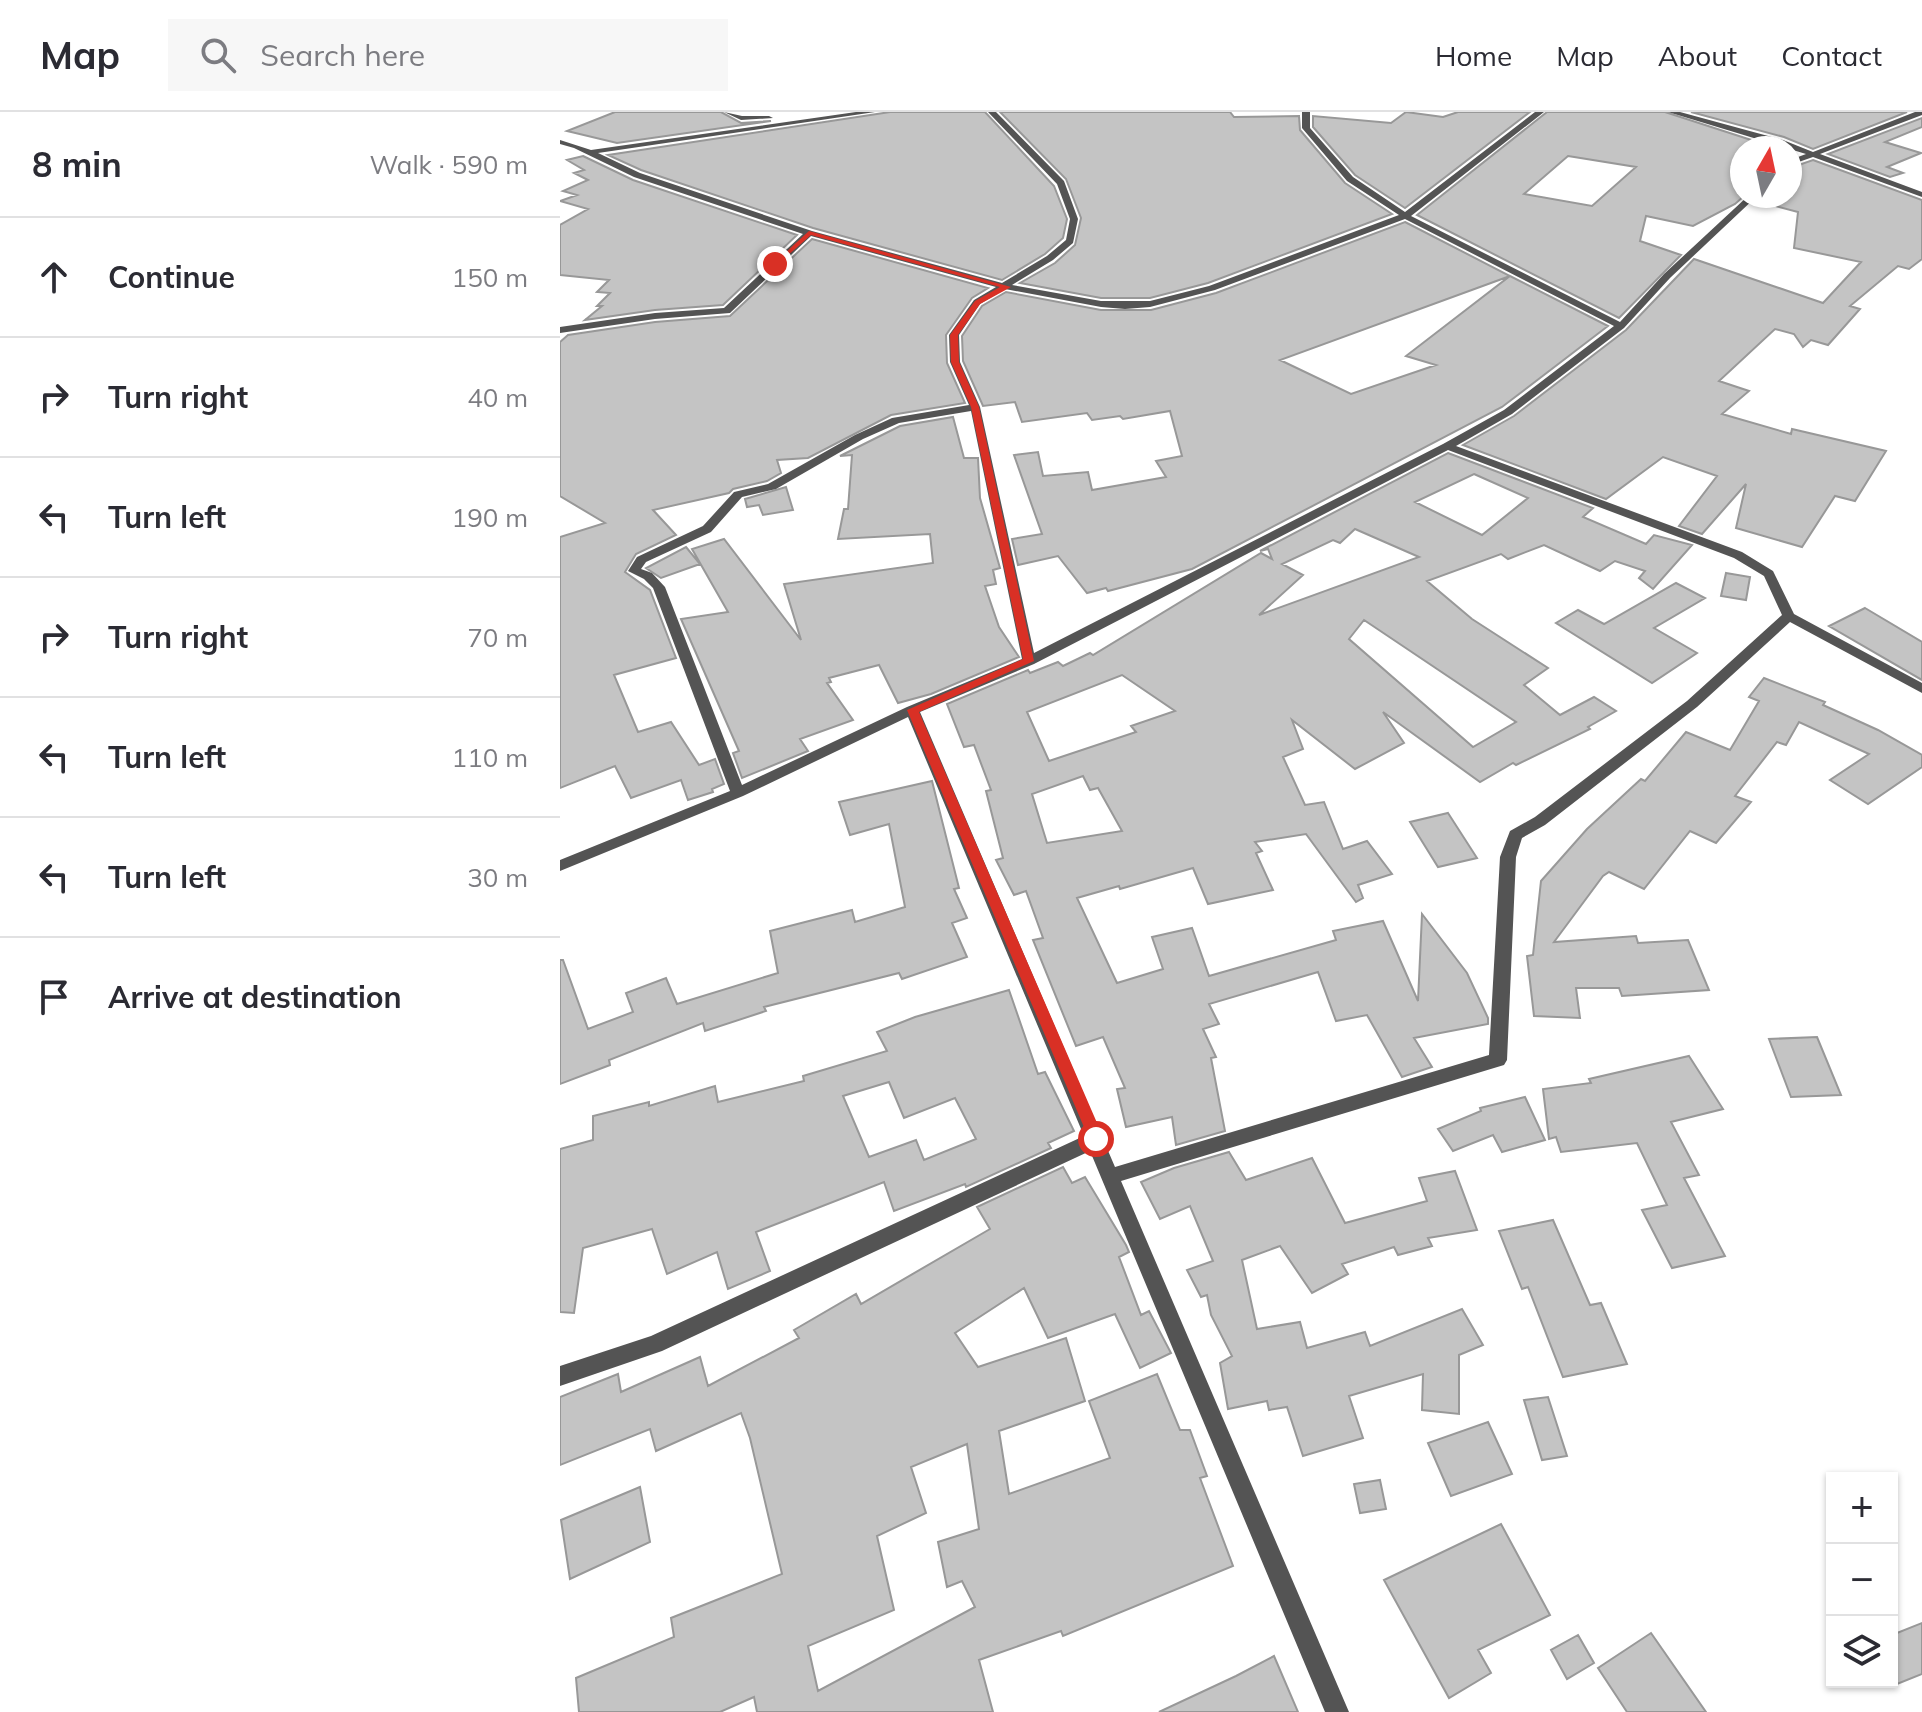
<!DOCTYPE html>
<meta charset="utf-8">
<style>
body{margin:0;font-family:Mulish,sans-serif;background:#f7f7f7;color:#2b2b33}
.controls{position:absolute;right:24px;bottom:24px;display:grid;overflow:hidden;border-radius:0px;box-shadow:0 2px 6px #0004}
.controls button{width:72px;height:72px;display:grid;place-items:center;padding:0;border:0;border-bottom:2px solid #e1e1e2;background:#fff;color:#2b2b33;font:40px sans-serif}
.compass{position:absolute;left:1170px;top:24px;width:72px;height:72px;border-radius:50%;background:#fff;box-shadow:0 2px 6px #0004;rotate:9deg}
.stop{position:absolute;width:24px;height:24px;margin:-18px;border:6px solid #d93025;border-radius:50%;background:#fff}
.stop.end{background:#d93025;border-color:#fff;box-shadow:0 2px 8px #0008}
.list{margin:0;padding:0;list-style:none}
h2{display:flex;justify-content:space-between;align-items:center;height:104px;margin:0;padding:0 32px;font-size:34px}
h2 small{font-size:26px;font-weight:400;color:#7c7c81}
.list li{display:grid;grid-template-columns:52px 1fr auto;gap:24px;align-items:center;box-sizing:border-box;height:120px;padding:0 32px;border-top:2px solid #e1e1e2}
.list b{display:block;font-size:30px;white-space:nowrap}
.list em{font-size:26px;font-style:normal;color:#7c7c81}
.icon{flex:none;width:44px;height:44px;fill:none;stroke:currentColor;stroke-width:2;stroke-linecap:round;stroke-linejoin:round}
.map{position:relative;flex:none;width:1362px;height:1600px;overflow:hidden}
header{display:flex;align-items:center;gap:48px;box-sizing:border-box;height:112px;padding:0 40px;background:#fff;border-bottom:2px solid #e1e1e2}
header strong{font-size:38px}
nav{display:flex;gap:44px;margin-inline-start:auto;font-size:28px}
.search{width:560px;height:72px;background:#f7f7f7;display:flex;align-items:center;gap:20px;box-sizing:border-box;padding:0 28px;border-radius:0px;color:#7c7c81;font-size:30px}
main{display:flex}
aside{flex:1;background:#fff}
.map>svg:first-child{display:block}
</style>
<header>
<strong>Map</strong>
<div class="search"><svg class="icon" aria-label="search" viewBox="0 0 24 24"><circle cx="10" cy="10" r="6"/><path d="M15 15l6 6"/></svg>Search here</div>
<nav><a>Home</a><a>Map</a><a>About</a><a>Contact</a></nav>
</header>
<main>
<aside>
<h2>8 min<small>Walk · 590 m</small></h2>
<ul class="list">
<li><svg class="icon" aria-label="ahead" viewBox="0 0 24 24"><path d="M12 20V5M6 11l6-6 6 6"/></svg><div><b>Continue</b></div><em>150 m</em></li>
<li><svg class="icon" aria-label="right" viewBox="0 0 24 24"><path d="M7 20v-9h11M14 6l5 5-5 5"/></svg><div><b>Turn right</b></div><em>40 m</em></li>
<li><svg class="icon" aria-label="left" viewBox="0 0 24 24"><path d="M17 20v-9H6M10 6l-5 5 5 5"/></svg><div><b>Turn left</b></div><em>190 m</em></li>
<li><svg class="icon" aria-label="right" viewBox="0 0 24 24"><path d="M7 20v-9h11M14 6l5 5-5 5"/></svg><div><b>Turn right</b></div><em>70 m</em></li>
<li><svg class="icon" aria-label="left" viewBox="0 0 24 24"><path d="M17 20v-9H6M10 6l-5 5 5 5"/></svg><div><b>Turn left</b></div><em>110 m</em></li>
<li><svg class="icon" aria-label="left" viewBox="0 0 24 24"><path d="M17 20v-9H6M10 6l-5 5 5 5"/></svg><div><b>Turn left</b></div><em>30 m</em></li>
<li><svg class="icon" aria-label="arrive" viewBox="0 0 24 24"><path d="M6 21V4h12l-3 4 3 4H6"/></svg><div><b>Arrive at destination</b></div></li>
</ul>
</aside>
<div class="map">
<svg width="1362" height="1600" viewBox="0 0 1362 1600">
<rect width="100%" height="100%" fill="#fff"/>
<path fill="#c4c4c4" stroke="#989898" stroke-width="2" fill-rule="evenodd" d="M55,0H161L181,11L211,9L57,31L7,19Z
M330,0H425L494,74L507,107L503,126L485,142L442,168L253,116L81,58L48,43Z
M440,0H670L674,5L739,4L740,18L785,71L832,102L648,171L590,186H541L460,171L495,151L515,133L521,106L506,67Z
M846,0L883,5L898,0H970L845,96L795,63L753,15V4L831,11Z
M987,0H1105L1216,36H1182L1184,84L1175,92L1133,114L1086,104L1080,129L1121,143L1059,206L857,103ZM1008,44L1076,55L1032,94L964,82Z
M1131,0H1347L1253,37L1224,25Z
M1362,6V15L1325,30L1361,41L1327,55L1343,61L1330,65L1268,42Z
M23,44L73,68L237,123L163,193L95,198L25,208L42,194H37L50,181L37,180L49,168L0,163V113L28,97L0,89L17,83L3,79L28,68L14,61L24,58L7,48Z
M1253,48L1362,88V147L1349,157L1338,154L1290,194L1300,197L1268,233L1251,228L1243,235L1234,222L1215,217L1159,269L1189,279L1162,302L1231,322L1232,317L1326,339L1295,389L1275,384L1242,435L1176,416L1186,372L1142,422L1119,414L1157,364L1103,345L1046,387L903,333L954,304L1066,218L1134,147L1263,191L1301,150L1234,136L1238,100L1196,89L1200,84H1230V56Z
M845,110L950,164L720,248L791,282L876,253L846,244L950,164L1048,214L942,295L632,457L548,479L546,476L527,481L498,444L458,453L452,427L482,422L454,343L478,340L483,364L528,360L532,378L606,365L596,349L622,344L610,299L563,307L560,304L532,308L527,301L462,310L455,290L423,294L403,249L402,224L422,194L446,180L541,198H591L656,181Z
M252,127L428,176L412,186L386,223L387,251L405,291L331,303L248,346L217,348L221,361L207,369L173,377L169,381L93,398L116,423L76,442L65,460L90,478L116,546L54,563L78,620L111,610L139,653L155,647L164,672L152,677L153,680L128,688L121,668L71,686L55,654L0,676V425L45,411L0,384V230L8,223L95,210L170,204Z
M393,305L404,346H418L420,386L440,456L433,458L436,472L425,474L439,515L459,545L371,582L338,591L319,553L269,566L271,570L267,571L293,608L240,627L248,639L182,666L173,641L179,639L121,507L168,500L132,437L164,427L241,528L224,472L373,451L370,422L278,427L284,397H288L292,343L280,344L340,314Z
M888,341L1033,396L1023,405L1086,432L1094,423L1132,433L1093,477L1079,466L1085,459L1055,449L1040,459L984,433L948,447L941,442L867,469L912,507L988,556L964,573L1000,603L1034,585L1056,599L1028,615L1030,617L956,653L953,651L920,670L823,600L844,631L795,657L732,608L743,637L723,645L745,693L764,690L783,737L807,729L832,762L798,773L803,786L796,790L746,722L695,730L702,739L696,741L713,778L648,792L633,756L560,777L559,774L517,786L557,871L603,857L592,825L632,816L649,864L776,828L773,819L823,809L858,889L862,802L907,861L928,906V912L854,926L872,955L842,965L807,903L776,909L758,860L649,892L659,912L643,917L656,945L651,946L665,1019L616,1033L612,1005L566,1015L557,977L565,976L543,925L516,934L473,828L483,826L466,779L454,783L436,748L443,746L426,679L431,678L414,633L404,635L387,592L468,558L470,561L498,550L503,554L530,541L533,543L701,441L712,447L708,437L700,439ZM914,362L968,386L922,423L855,390ZM795,417L859,445L699,503L743,463L722,452L773,428L780,431ZM804,508L956,610L913,635L789,527ZM562,563L615,599L571,614L576,620L489,649L467,600ZM523,664L530,678L538,676L562,719L487,731L472,682Z
M226,375L233,398L203,403L199,393L187,395L185,387Z
M126,435L140,452L101,466L86,456Z
M1166,461L1190,465L1186,488L1161,484Z
M1116,471L1145,486L1094,516L1137,541L1092,571L996,511L1018,498L1044,512Z
M1305,496L1362,530V568L1269,514Z
M1204,566L1265,590L1263,593L1318,618L1362,643V655L1308,692L1270,668L1309,642L1239,610L1226,633L1217,630L1175,684L1191,690L1156,731L1130,719L1084,777L1049,760L1043,764L994,830L1076,824L1078,831L1128,828L1149,878L1062,884L1059,876H1016L1020,906L974,904L967,844L973,843L981,769L1027,717L1081,667L1085,669L1126,620L1170,638L1199,589L1189,585Z
M372,669L399,776L394,777L407,806L392,811L407,845L342,867L339,861L204,895L206,899L145,919L143,911L49,948L50,953L0,972V848H3L28,917L73,900L66,881L106,866L117,892L218,861L210,819L292,798L295,810L345,795L329,712L290,723L279,690Z
M888,701L917,746L878,755L850,710Z
M449,878L478,962L485,960L514,1019L488,1031L491,1036L406,1075L405,1072L334,1099L324,1070L196,1120L210,1159L168,1177L157,1140L107,1162L92,1117L23,1136L14,1201L0,1200V1037L33,1028V1004L89,990V994L155,974L158,990L244,969L243,964L327,939L317,920L355,905ZM329,970L344,1006L395,986L416,1027L364,1048L356,1028L309,1045L283,984Z
M1257,925L1281,983L1231,985L1209,927Z
M1129,944L1163,997L1111,1010L1139,1063L1124,1066L1165,1144L1112,1156L1082,1098L1107,1093L1077,1031L1001,1040L996,1025L989,1027L983,977L1031,971L1029,967Z
M965,985L985,1028L942,1040L933,1023L893,1039L878,1017L921,999L920,996Z
M669,1040L686,1068L752,1046L785,1111L867,1089L859,1066L895,1059L917,1118L868,1126L872,1134L838,1143L834,1135L782,1152L788,1162L752,1181L720,1134L682,1148L697,1217L740,1210L747,1236L805,1220L810,1234L902,1197L923,1233L899,1243V1302L862,1298L863,1262L789,1284L803,1326L743,1344L727,1295L709,1298L707,1289L668,1297L660,1251L672,1244L651,1203L647,1183L641,1185L627,1158L653,1149L630,1094L600,1107L581,1070L614,1056Z
M503,1055L512,1071L525,1065L566,1133L569,1140L559,1145L581,1203L589,1199L611,1241L580,1256L555,1202L488,1226L464,1176L395,1221L418,1255L506,1226L525,1289L439,1319L449,1382L550,1346L529,1289L597,1262L620,1318H630L647,1364L640,1366L673,1454L503,1524L501,1519L419,1548L433,1600H197L194,1585L160,1600H19L16,1566L114,1525L111,1506L222,1462L190,1326L181,1301L96,1339L90,1317L0,1353V1285L58,1262L61,1280L140,1245L148,1274L239,1226L234,1218L296,1182L301,1192L430,1117L417,1095ZM407,1332L419,1417L378,1430L387,1475L402,1469L415,1495L258,1579L248,1534L334,1498L317,1424L366,1401L351,1355Z
M993,1108L1030,1193L1041,1191L1067,1252L1003,1265L968,1175L962,1177L939,1119Z
M988,1285L1007,1344L982,1348L964,1288Z
M928,1310L952,1362L891,1384L868,1331Z
M820,1368L826,1397L800,1401L794,1372Z
M80,1375L90,1430L10,1467L1,1408Z
M941,1412L990,1503L918,1538L931,1561L889,1586L824,1468Z
M1362,1511V1562L1332,1574V1523Z
M1091,1521L1146,1600H1067L1038,1556Z
M1018,1523L1034,1551L1007,1567L991,1538Z
M714,1544L738,1600H599L676,1564Z"/>
<g fill="none" stroke-linecap="round" stroke-linejoin="round">
<path fill="#545454" fill-rule="evenodd" d="M164,0L182,4H209L213,6L181,8Z
M296,0H315L38,41L80,61L252,119L442,171L487,144L506,128L510,107L497,72L428,0H436L504,69L518,107L513,131L493,148L452,173L541,189H590L649,174L839,103L787,69L742,16V0H750V16L793,65L845,100L975,0H984L851,104L1060,210L1104,162L1188,84H1197L1110,166L1064,216L952,302L896,334L1182,440L1213,459L1234,502L1362,571V581L1230,510L1137,595L985,713L962,726L956,745L947,948L944,953L561,1069L789,1600H765L530,1039L102,1239L0,1274V1254L91,1224L524,1024L348,605L183,684L0,759V748L170,679L93,476L84,467L68,459L77,445L143,414L174,380L208,372L295,323L332,306L409,293L390,250L389,223L414,188L436,175L251,124L170,201L95,207L0,221V215L95,201L164,196L243,122L74,65L14,36L0,32V28L31,38ZM845,107L1054,214L944,298L883,332L474,541L420,295L400,250L399,223L420,192L445,177L541,195L565,197L590,195L655,178ZM411,299L462,547L347,595L182,673L105,475L92,461L81,457L86,450L151,420L182,385L216,377L303,327L339,311ZM888,338L1174,446L1204,464L1222,503L1127,589L975,705L950,719L940,745L929,943L555,1055L360,600L474,552Z
M1108,0H1120L1223,28L1253,40L1355,0H1362V3L1260,42L1362,80V85L1253,45L1230,53V48L1246,42Z"/>
</g>
<path fill="#d93025" d="M249,119L451,175L420,192L398,223L399,250L419,295L474,549L359,600L544,1027L536,1033L529,1027L347,598L463,547L411,295L391,250L390,223L415,189L440,175L251,123L217,153H212Z"/>
</svg>
<div class="controls">
<button>+</button>
<button>−</button>
<button><svg class="icon" aria-label="layers" viewBox="0 0 24 24"><path d="M12 4l9 5-9 5-9-5zM3 14l9 5 9-5"/></svg></button>
</div>
<svg class="compass" viewBox="-18 -18 36 36"><path d="M0-13l5 13h-10z" fill="#e53935"/><path d="M0 13l5-13h-10z" fill="#7c7c81"/></svg>
<div class="stop" style="left:536px;top:1027px"></div>
<div class="stop end" style="left:215px;top:152px"></div>
</div>
</main>
